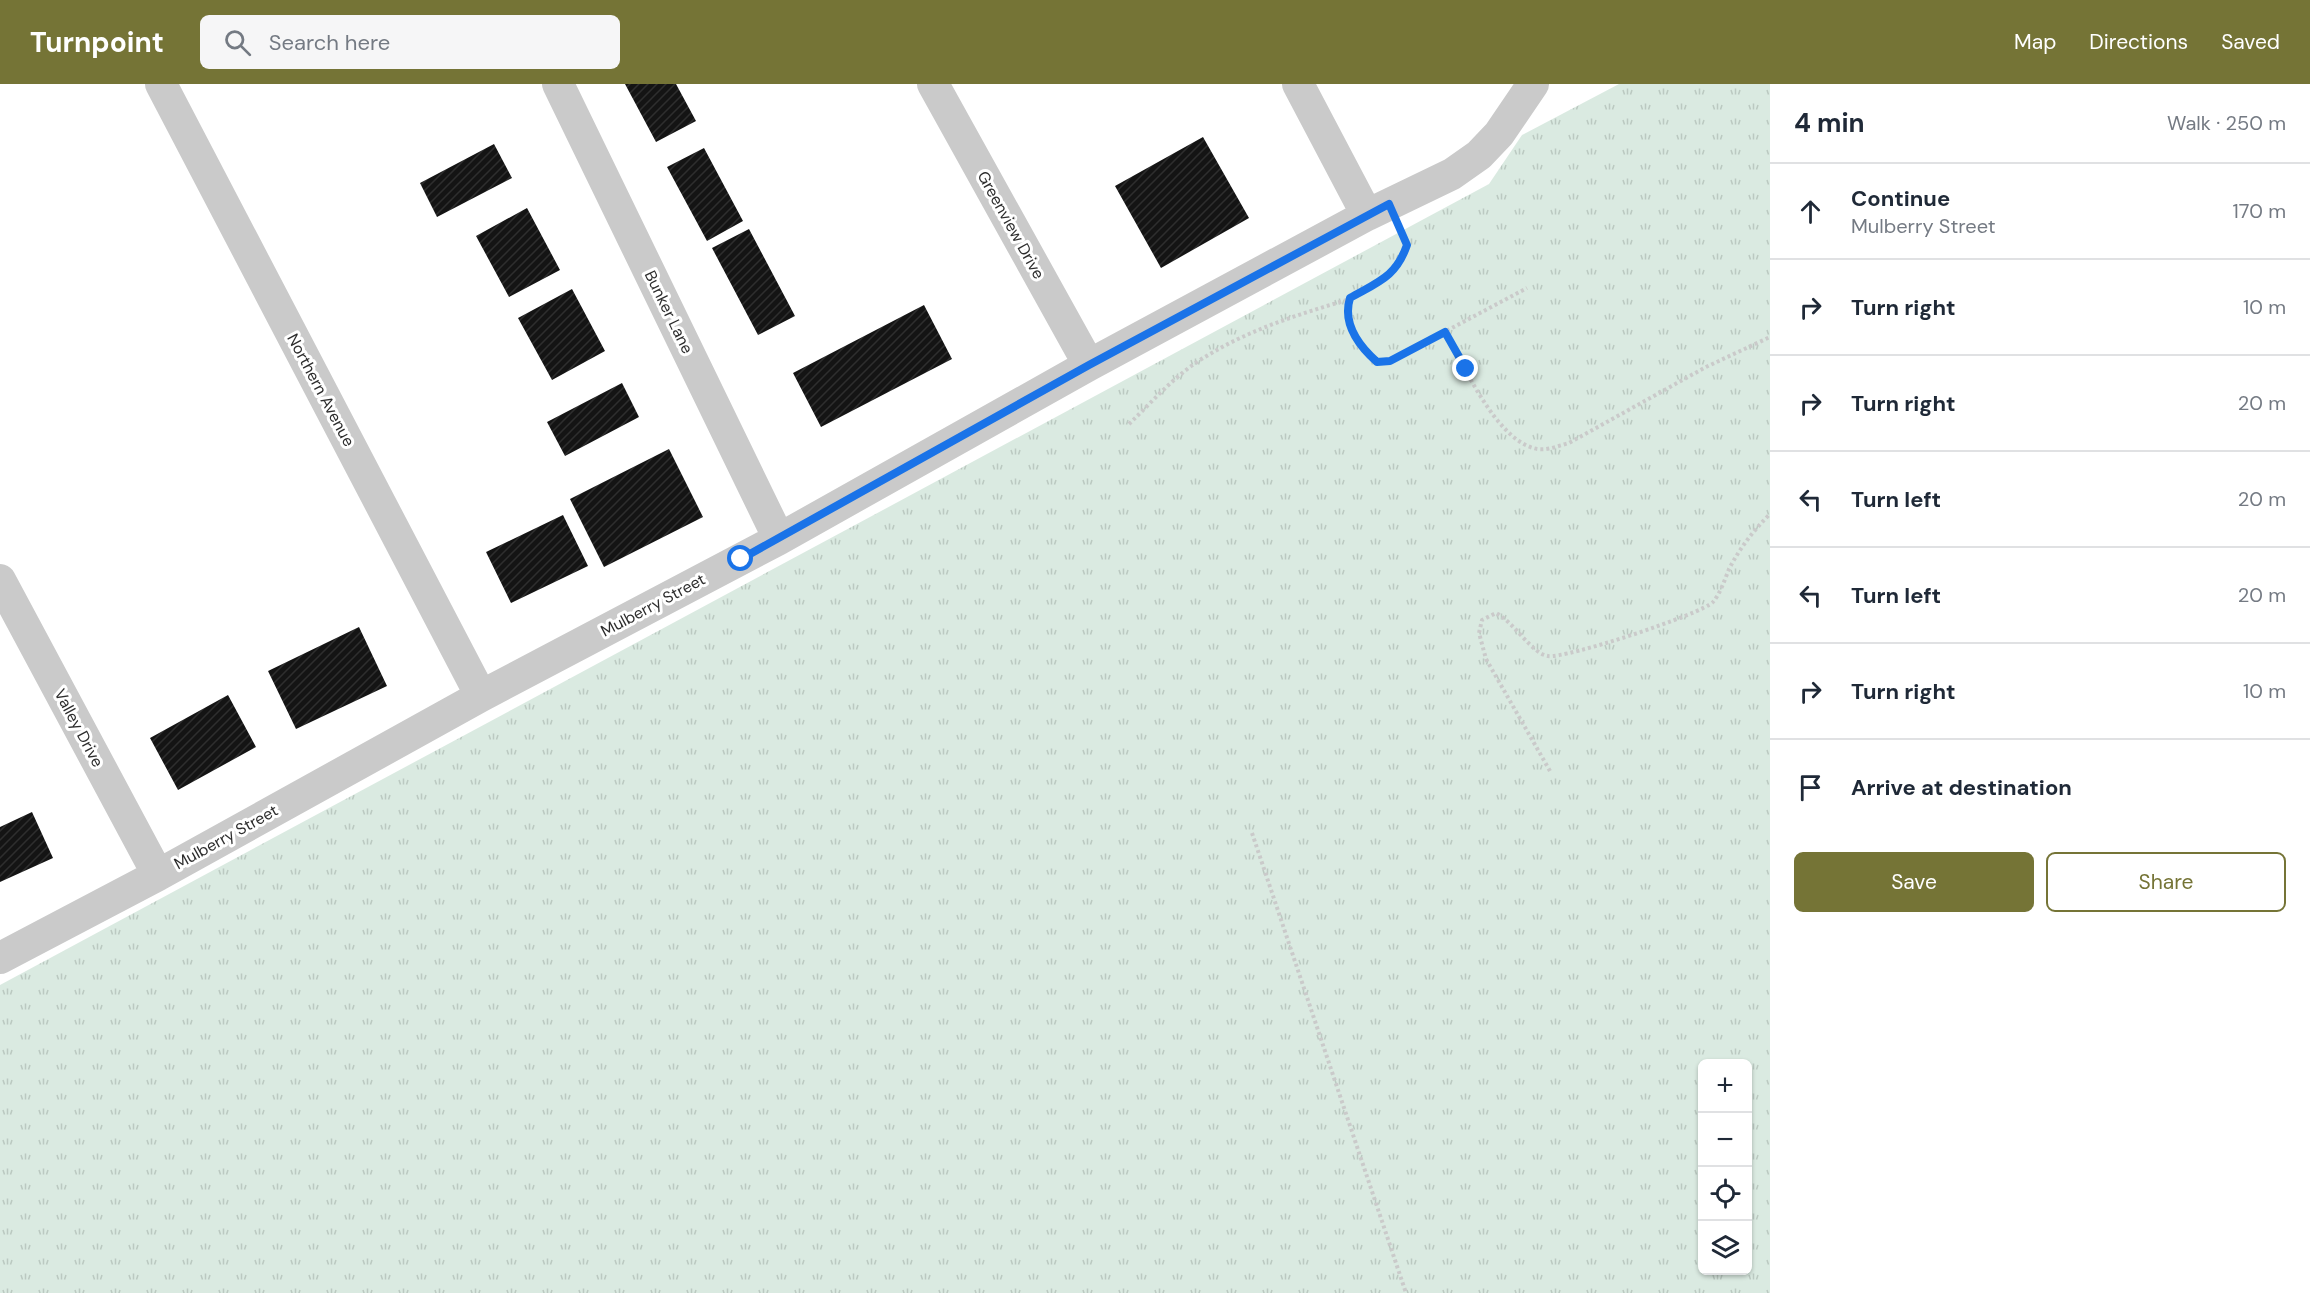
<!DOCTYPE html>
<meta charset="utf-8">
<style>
body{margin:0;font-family:"DM Sans",sans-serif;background:#f6f6f7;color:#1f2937}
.controls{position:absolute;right:18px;bottom:18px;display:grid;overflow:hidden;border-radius:9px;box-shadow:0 2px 4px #0004}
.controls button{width:54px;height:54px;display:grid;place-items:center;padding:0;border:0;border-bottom:2px solid #e0e1e3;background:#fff;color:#1f2937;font:30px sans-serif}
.stop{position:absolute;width:18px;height:18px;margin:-14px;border:4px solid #1a73e8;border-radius:50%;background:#fff}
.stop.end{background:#1a73e8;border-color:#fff;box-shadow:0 2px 6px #0008}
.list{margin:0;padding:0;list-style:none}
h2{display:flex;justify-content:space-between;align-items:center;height:78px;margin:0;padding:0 24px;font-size:26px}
h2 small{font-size:20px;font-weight:400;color:#747a83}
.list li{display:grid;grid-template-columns:39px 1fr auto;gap:18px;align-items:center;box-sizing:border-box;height:96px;padding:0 24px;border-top:2px solid #e0e1e3}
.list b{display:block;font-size:22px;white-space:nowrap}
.list p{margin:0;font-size:20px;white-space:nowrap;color:#747a83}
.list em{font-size:20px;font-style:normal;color:#747a83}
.actions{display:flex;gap:12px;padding:18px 24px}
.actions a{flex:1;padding:14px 0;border:2px solid #757436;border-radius:9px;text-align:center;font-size:21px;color:#757436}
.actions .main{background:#757436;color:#fff}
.icon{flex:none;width:33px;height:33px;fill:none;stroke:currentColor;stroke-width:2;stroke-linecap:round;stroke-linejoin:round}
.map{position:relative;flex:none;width:1770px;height:1209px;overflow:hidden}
header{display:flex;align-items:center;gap:36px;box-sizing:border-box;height:84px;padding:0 30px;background:#757436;color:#fff}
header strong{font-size:28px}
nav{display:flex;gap:33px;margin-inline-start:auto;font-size:21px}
.search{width:420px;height:54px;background:#f6f6f7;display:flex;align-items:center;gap:15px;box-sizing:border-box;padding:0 21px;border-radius:9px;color:#747a83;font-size:22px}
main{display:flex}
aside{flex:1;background:#fff}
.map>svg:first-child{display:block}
</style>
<header>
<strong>Turnpoint</strong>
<div class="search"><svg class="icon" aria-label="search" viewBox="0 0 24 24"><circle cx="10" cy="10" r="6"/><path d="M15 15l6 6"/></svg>Search here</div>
<nav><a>Map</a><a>Directions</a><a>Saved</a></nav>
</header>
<main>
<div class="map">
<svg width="1770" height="1209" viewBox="0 0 1770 1209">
<defs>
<pattern id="grass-tufts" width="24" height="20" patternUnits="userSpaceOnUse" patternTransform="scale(1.5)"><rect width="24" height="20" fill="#daeae1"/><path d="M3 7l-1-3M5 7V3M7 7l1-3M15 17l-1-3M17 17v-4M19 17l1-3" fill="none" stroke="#bbc9c1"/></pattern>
<pattern id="building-hatch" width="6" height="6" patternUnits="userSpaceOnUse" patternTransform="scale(1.5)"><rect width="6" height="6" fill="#141414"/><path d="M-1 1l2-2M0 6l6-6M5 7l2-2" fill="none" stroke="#2e2e2e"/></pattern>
</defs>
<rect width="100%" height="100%" fill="#fff"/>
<path fill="url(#grass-tufts)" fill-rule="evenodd" d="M1619,0H1770V1209H0V901L1489,100L1522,51ZM1702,980H1748V1186H1702Z"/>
<path fill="url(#building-hatch)" d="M625,0H676L696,37L656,58Z
M1203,53L1249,134L1161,184L1115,102Z
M494,60L512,94L437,133L420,99Z
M704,64L743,137L707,157L667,83Z
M527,124L560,186L509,213L476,152Z
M749,145L795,232L758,251L712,164Z
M572,205L605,267L552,296L518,234Z
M924,221L952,275L821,343L793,289Z
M622,299L639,333L565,372L547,338Z
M669,365L703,433L604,483L570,415Z
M563,431L588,482L511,519L486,468Z
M359,543L387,602L296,645L268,587Z
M228,611L256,663L178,706L150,654Z
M32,728L53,774L0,798V743Z"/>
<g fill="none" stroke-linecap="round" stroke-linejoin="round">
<path stroke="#cacaca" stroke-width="4" stroke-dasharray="3 3" stroke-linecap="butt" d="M1401,149L1407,161C1396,193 1378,198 1350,214L1346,227L1362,265L1377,278L1390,277L1527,204
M1445,248C1464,281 1494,352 1533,364C1545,368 1557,362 1569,359L1706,283L1770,253
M1129,340C1153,317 1176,290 1205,273C1250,245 1300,230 1350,215
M1550,687L1486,575L1479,549L1482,536L1496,529C1515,539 1532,570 1548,572C1565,575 1702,530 1713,518C1720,510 1725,495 1729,485C1740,464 1753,447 1770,430
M1252,749L1406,1209"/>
<path stroke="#cacaca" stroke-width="32" d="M161,0L481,612
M558,0L779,455
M933,0L1089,281
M1298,0L1367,131
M0,496L158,791
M0,874L158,791L481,612L779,455L1089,281L1367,131L1452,90L1479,71L1499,50L1533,0"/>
</g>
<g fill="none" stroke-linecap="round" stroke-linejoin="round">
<path stroke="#1a73e8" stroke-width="8" d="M741,475L1089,281L1389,120L1407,161C1396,193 1378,198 1350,214C1342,240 1359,262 1377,278L1390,277L1445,248L1466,285"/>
</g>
<g text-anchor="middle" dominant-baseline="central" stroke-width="6" stroke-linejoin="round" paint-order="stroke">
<g font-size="16" fill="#2d2d2d" stroke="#fff">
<text transform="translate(1011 141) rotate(61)">Greenview Drive</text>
<text transform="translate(669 228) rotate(64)">Bunker Lane</text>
<text transform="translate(321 306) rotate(62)">Northern Avenue</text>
<text transform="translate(653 521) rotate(-28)">Mulberry Street</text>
<text transform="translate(79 644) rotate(62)">Valley Drive</text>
<text transform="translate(226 753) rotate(-29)">Mulberry Street</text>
</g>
</g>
</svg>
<div class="controls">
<button>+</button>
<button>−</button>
<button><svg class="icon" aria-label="locate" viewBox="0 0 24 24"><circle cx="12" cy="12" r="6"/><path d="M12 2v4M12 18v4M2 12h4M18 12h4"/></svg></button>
<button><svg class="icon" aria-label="layers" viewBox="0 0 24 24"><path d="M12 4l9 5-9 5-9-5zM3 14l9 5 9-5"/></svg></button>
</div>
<div class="stop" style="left:741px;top:475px"></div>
<div class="stop end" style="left:1466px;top:285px"></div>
</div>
<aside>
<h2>4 min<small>Walk · 250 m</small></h2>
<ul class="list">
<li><svg class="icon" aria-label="ahead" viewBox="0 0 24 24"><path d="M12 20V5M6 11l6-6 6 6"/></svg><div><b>Continue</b><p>Mulberry Street</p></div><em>170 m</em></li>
<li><svg class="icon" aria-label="right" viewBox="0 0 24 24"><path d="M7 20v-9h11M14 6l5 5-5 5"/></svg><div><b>Turn right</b></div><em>10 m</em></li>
<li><svg class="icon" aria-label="right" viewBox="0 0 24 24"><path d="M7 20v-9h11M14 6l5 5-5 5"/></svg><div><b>Turn right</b></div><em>20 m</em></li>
<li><svg class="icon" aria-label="left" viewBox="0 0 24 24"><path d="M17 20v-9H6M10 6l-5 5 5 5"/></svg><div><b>Turn left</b></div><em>20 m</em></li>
<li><svg class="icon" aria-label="left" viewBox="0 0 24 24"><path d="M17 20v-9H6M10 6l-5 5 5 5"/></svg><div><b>Turn left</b></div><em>20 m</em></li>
<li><svg class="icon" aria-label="right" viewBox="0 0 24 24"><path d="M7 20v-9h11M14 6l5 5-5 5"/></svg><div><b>Turn right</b></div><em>10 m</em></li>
<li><svg class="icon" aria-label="arrive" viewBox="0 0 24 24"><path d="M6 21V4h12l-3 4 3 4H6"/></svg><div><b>Arrive at destination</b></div></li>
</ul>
<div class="actions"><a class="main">Save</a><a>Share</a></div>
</aside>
</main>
